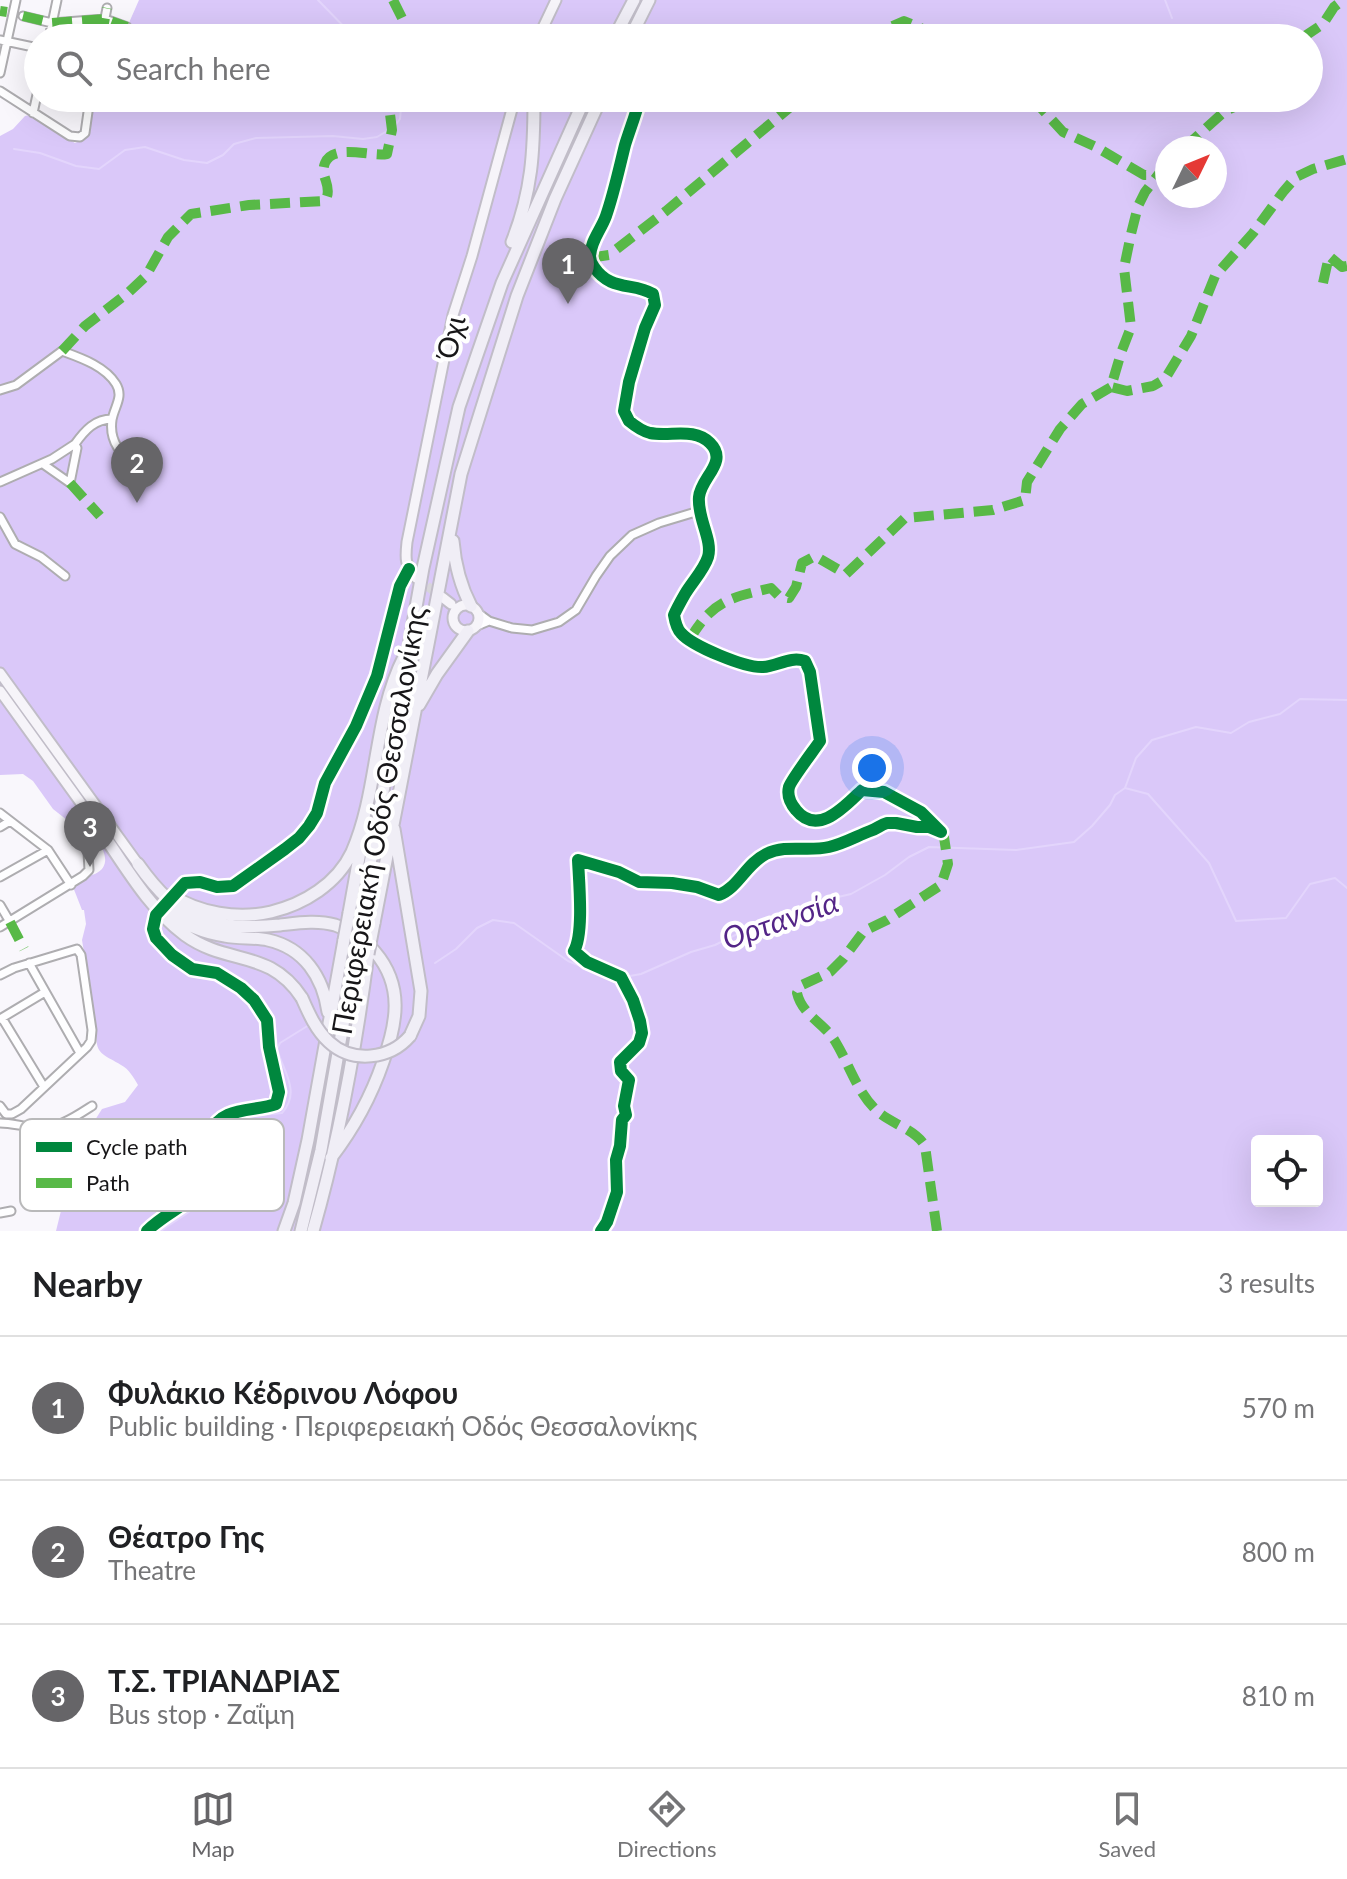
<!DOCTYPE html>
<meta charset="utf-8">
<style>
body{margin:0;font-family:Lato,sans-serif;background:#f6f6f6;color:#202124}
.controls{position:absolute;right:24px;bottom:24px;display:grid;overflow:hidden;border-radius:8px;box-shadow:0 8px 32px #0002}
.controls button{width:72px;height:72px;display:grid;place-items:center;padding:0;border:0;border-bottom:2px solid #e0e0e0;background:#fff;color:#202124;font:40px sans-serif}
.compass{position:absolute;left:1155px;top:136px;width:72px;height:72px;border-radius:50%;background:#fff;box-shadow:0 8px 32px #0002;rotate:47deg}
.you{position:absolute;left:872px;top:768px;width:28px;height:28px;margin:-20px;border:6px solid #fff;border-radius:50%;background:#1a73e8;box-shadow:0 0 0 12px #1a73e833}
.badge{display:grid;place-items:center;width:52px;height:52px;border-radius:50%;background:#666568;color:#fff;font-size:26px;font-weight:700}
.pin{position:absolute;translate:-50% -66px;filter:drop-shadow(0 2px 4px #0008)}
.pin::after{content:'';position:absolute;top:42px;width:28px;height:24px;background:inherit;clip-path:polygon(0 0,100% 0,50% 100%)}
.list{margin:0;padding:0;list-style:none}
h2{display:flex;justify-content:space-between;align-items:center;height:104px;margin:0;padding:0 32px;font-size:34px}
h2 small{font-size:26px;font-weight:400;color:#757577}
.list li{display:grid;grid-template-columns:52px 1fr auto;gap:24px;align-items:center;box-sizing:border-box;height:144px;padding:0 32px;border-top:2px solid #e0e0e0}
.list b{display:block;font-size:30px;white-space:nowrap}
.list p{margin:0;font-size:26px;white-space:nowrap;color:#757577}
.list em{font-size:26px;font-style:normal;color:#757577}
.icon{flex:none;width:44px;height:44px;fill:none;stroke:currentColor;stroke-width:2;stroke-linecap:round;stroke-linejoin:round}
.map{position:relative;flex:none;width:1347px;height:1231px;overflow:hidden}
.search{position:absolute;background:#fff;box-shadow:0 8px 32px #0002;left:24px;right:24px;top:24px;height:88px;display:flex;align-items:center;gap:20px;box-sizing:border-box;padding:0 28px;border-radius:44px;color:#757577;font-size:30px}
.sheet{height:536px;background:#fff}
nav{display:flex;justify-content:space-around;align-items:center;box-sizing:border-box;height:112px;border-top:2px solid #e0e0e0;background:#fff;font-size:22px;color:#757577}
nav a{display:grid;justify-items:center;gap:4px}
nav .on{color:#666568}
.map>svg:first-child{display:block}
</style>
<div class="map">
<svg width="1347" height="1231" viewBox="0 0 1347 1231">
<rect width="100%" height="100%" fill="#f9f7fc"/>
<path fill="#dac8f9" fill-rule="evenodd" d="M139,0H1347V1231H56L76,1150L102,1109L125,1102L138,1085C134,1078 129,1069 121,1065C105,1055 94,1055 97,1032L82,940L86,924L84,910H82L73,887C79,884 84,878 89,876C91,875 93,875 95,874C118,863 96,838 88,825L77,835L72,824L53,809L33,781L23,774L0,775V136L13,129L25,116L29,115L75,143L84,139L88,135L93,98H1309V38H125L128,25ZM1167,148H1215V196H1167ZM1257,1141H1317V1201H1257Z"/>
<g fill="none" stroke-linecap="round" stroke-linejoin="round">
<path stroke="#e3d5fc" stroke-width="2" d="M318,0L355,38
M1165,0L1172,18
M394,127L400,119L402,98
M14,149L40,153L76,166L99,169L125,150L145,147L184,160L207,163L223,155L234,144L256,138L333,136L363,139L377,137L387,131
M1125,788L1136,758L1152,740L1196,727L1231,733L1249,722L1280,714L1300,699L1347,700
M435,963L456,949L477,928L493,920L514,923L568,961L613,979L641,974L691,952L715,945L774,916L808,904L851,894L885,875L909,857L929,847L1016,850L1074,842L1092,826L1110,805L1115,795L1125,788L1148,794L1209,863L1236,921L1286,918L1310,884L1335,878L1347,888
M161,1231C179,1217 198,1211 208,1189C213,1178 212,1164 214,1152C221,1111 248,1117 282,1113C301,1092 284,1073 277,1049L280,1043L309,1025"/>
<path stroke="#d7d5da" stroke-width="9" stroke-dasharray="9 4.5" stroke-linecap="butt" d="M416,578L442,597"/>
<g stroke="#aeadb0" stroke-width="11">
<path id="minor" d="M23,16L52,23L105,19L127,27
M49,38L57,0
M101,38L107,8
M0,40L38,48
M0,73L16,0
M0,91L70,136L80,137L85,133L90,98
M33,113L38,90
M0,390L16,385L62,351C81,358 105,366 116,384C124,397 114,407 112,420C109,441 121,457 139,466
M43,464L70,483L77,448L75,444C85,430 95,419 112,419
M0,482L52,459L75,444
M0,517L15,544L41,557L65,576
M489,621L512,628L532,630L559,622L576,610L596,576L610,556L632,535L659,523L699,511V496L702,484L717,464L716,453L711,444L701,437L687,433H651L629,421L624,411L629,382L645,328L655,305L653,294C644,288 636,290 626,287C610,284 597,273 589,258
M477,626L489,621L478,613
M0,813L48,850L71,885
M0,827L10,821
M0,877L48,850
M177,891L182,885L190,882L217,887L233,886L285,849L299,838L309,826L317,813L325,783L356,726L377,676L400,586L409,569
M0,905L10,922
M0,927L83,876L89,870L88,852L91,843
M29,963L80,1053
M0,975L14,968L77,949L81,955L92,1030L91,1041L87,1047L21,1109L12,1114H6L0,1106
M2,1018L44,1087
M0,1019L45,992
M0,1123C11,1123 21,1126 32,1127C56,1130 72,1119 92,1106
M0,1213L11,1211
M147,1231C160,1218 175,1211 189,1200C206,1186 207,1154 211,1133C220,1106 254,1112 276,1104L279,1092L269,1047L267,1020L254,1000L241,988L217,973L192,969L172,955L156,938L153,929L156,915"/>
</g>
<g stroke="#c1bdc8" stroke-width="13">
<path id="major" d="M538,38L556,0
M416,578C405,564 405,560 407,542L453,315L472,256L515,98
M442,597L451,604
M453 618a13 13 0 1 1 26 0a13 13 0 1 1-26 0Z
M0,673L138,864
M0,691L96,824"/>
</g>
<g stroke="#c1bdc8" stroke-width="15">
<path id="highway" d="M614,38L634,0
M630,38L649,0
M512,242C532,191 534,152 534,98
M453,541C455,565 460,585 471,606
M419,705L437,674L468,631
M96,824C123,862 147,907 185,935C228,966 269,948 302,998
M394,829L421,991L419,1016L410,1036
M138,864C179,922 211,931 280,925C298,923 317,920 335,925C350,930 365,940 375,952C404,986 397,1023 383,1062C371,1097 354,1128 331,1158
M171,895C199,913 237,920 271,912C304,904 337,884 352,852C379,790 373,718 404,657
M167,912C185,925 204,933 225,936C239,939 254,937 268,940C304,948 323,977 328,1012
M349,913L363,835
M360,920L423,568L459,407L502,283L585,98
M374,923L461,474L517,296L555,199L601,98
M284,1231L294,1203L308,1140L344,940
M301,1231L321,1150L356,951
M313,1231C339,1140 356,1047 368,954"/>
</g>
<use href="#minor" stroke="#fefeff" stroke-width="7"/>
<use href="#major" stroke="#f6f4f9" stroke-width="9"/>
<use href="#highway" stroke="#f0eef6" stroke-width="11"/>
<g stroke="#aeadb0" stroke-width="11" stroke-linecap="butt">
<path id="minor-bridge" d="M156,915L177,891"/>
</g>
<g stroke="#c1bdc8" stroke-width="15" stroke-linecap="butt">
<path id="highway-bridge" d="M344,940L349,913
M356,951L360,920
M368,954L374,923
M302,998C309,1014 316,1030 329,1042C353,1064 390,1059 410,1036"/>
</g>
<use href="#minor-bridge" stroke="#fefeff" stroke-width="7"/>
<use href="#highway-bridge" stroke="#f0eef6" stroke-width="11"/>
<path stroke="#58b947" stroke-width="10" stroke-dasharray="20 10" stroke-linecap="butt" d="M393,0L412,38
M0,11L7,12
M23,16L52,23L105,19L127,27
M101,38L107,8
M865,38L904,21L944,38
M1302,38L1323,24L1334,7L1343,0
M1032,98L1063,132L1096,147L1144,175H1157
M1184,148L1225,111L1239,105L1246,98
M1167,163L1145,192L1138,206L1131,234L1124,268L1131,327L1121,353L1111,387L1127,391L1153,386L1165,379L1191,336L1215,276L1253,233L1283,192L1296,177L1313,169L1347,159
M589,258L609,255L666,211L801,98
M1323,283L1329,256L1342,267L1347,266
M62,351L85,326L129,292L146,276L168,237L191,214L249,205L325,201C334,185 319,178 325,163C333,143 371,157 387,154L392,130L388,98
M70,483L100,516
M690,639C713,600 730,598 771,588L779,596L789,598L796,587L802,563L815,556L846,574L905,518L993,510L1025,500L1027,482L1060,429L1082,404L1111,387
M10,922L24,949
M937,1231L925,1146C915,1129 891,1124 876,1110C856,1090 849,1064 835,1041C824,1023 802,1015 797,993L802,985L830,972L843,959L864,931L887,920L941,885L948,864L944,837L937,826"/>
<g stroke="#fff" stroke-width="17">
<path id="cycleway" d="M640,98C636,114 630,129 625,145C619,169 614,193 606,216C601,230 591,240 590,256C590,259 591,263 594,267C611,292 633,282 653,294L655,305L645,328L629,382L624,411L629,421C635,426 642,431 650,433C670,437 694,427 710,443C729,462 701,477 699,497C697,518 713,540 708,557C704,570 692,582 685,594C681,601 677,608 674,615C675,621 677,629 681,633C692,646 745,668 763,667C778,666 790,656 805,661L810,672L820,741C814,750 791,780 789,787C787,795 790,803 796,810C818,837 845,806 862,790L884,792L921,812L941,832
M147,1231C160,1218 175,1211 189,1200C206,1186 207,1154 211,1133C220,1106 254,1112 276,1104L279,1092L269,1047L267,1020L254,1000L241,988L217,973L192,969L172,955L156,938L153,929L156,915L185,883L200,882L217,887L233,886L285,849L299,838L309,826L317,813L325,783L356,726L377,676L400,586L409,569
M601,1231L607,1222L617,1192L616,1160L620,1146L622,1120L626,1115L624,1106L629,1080L621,1071L620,1062L639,1043L642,1033L640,1021L633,1000L621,977L587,962L574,951C584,934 579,882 578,860L619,872L639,882L672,883L697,887L719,895C739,887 746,864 766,854C787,844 807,852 829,847C843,844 857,836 870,831C877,829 880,825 887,823H896L917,827H929L941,832"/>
</g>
<use href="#cycleway" stroke="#00873e" stroke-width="12"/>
</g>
<g text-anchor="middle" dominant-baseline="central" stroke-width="8" stroke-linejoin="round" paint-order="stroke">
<g font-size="28" fill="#171618" stroke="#fff">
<text transform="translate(450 337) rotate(-77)">Όχι</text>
<text transform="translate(378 820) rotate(-80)">Περιφερειακή Οδός Θεσσαλονίκης</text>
</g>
<g font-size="30" font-style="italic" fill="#532587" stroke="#fff">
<text transform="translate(780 919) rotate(-19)">Ορτανσία</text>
</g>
</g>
<rect x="20" y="1119" width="264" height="92" rx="12" fill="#fff" stroke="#b9b9ba" stroke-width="2"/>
<rect x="36" y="1142" width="36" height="10" fill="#00873e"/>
<rect x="36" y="1178" width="36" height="10" fill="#58b947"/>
<g font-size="22" fill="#171618">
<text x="86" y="1155">Cycle path</text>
<text x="86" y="1191">Path</text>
</g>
</svg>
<div class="controls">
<button><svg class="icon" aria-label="locate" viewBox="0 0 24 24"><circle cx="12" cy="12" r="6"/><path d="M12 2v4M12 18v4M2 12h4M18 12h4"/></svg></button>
</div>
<svg class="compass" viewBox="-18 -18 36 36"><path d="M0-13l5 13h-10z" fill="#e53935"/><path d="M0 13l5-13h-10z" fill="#757577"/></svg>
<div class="you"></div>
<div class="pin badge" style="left:568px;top:304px">1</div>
<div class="pin badge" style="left:137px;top:503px">2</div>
<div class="pin badge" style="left:90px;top:867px">3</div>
<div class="search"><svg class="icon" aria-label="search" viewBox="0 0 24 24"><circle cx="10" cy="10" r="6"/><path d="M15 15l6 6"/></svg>Search here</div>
</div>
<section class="sheet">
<h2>Nearby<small>3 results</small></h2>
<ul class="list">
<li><span class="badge">1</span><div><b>Φυλάκιο Κέδρινου Λόφου</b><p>Public building · Περιφερειακή Οδός Θεσσαλονίκης</p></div><em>570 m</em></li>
<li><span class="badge">2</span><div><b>Θέατρο Γης</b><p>Theatre</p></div><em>800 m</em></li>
<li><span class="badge">3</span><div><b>Τ.Σ. ΤΡΙΑΝΔΡΙΑΣ</b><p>Bus stop · Ζαΐμη</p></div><em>810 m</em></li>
</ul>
</section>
<nav>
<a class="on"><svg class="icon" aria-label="map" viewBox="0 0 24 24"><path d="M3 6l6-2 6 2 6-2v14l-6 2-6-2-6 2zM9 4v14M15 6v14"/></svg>Map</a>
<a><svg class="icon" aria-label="directions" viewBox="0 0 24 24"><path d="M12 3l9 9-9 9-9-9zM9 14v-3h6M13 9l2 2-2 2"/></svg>Directions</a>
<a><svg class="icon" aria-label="saved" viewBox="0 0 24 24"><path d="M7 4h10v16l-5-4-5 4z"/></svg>Saved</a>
</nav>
